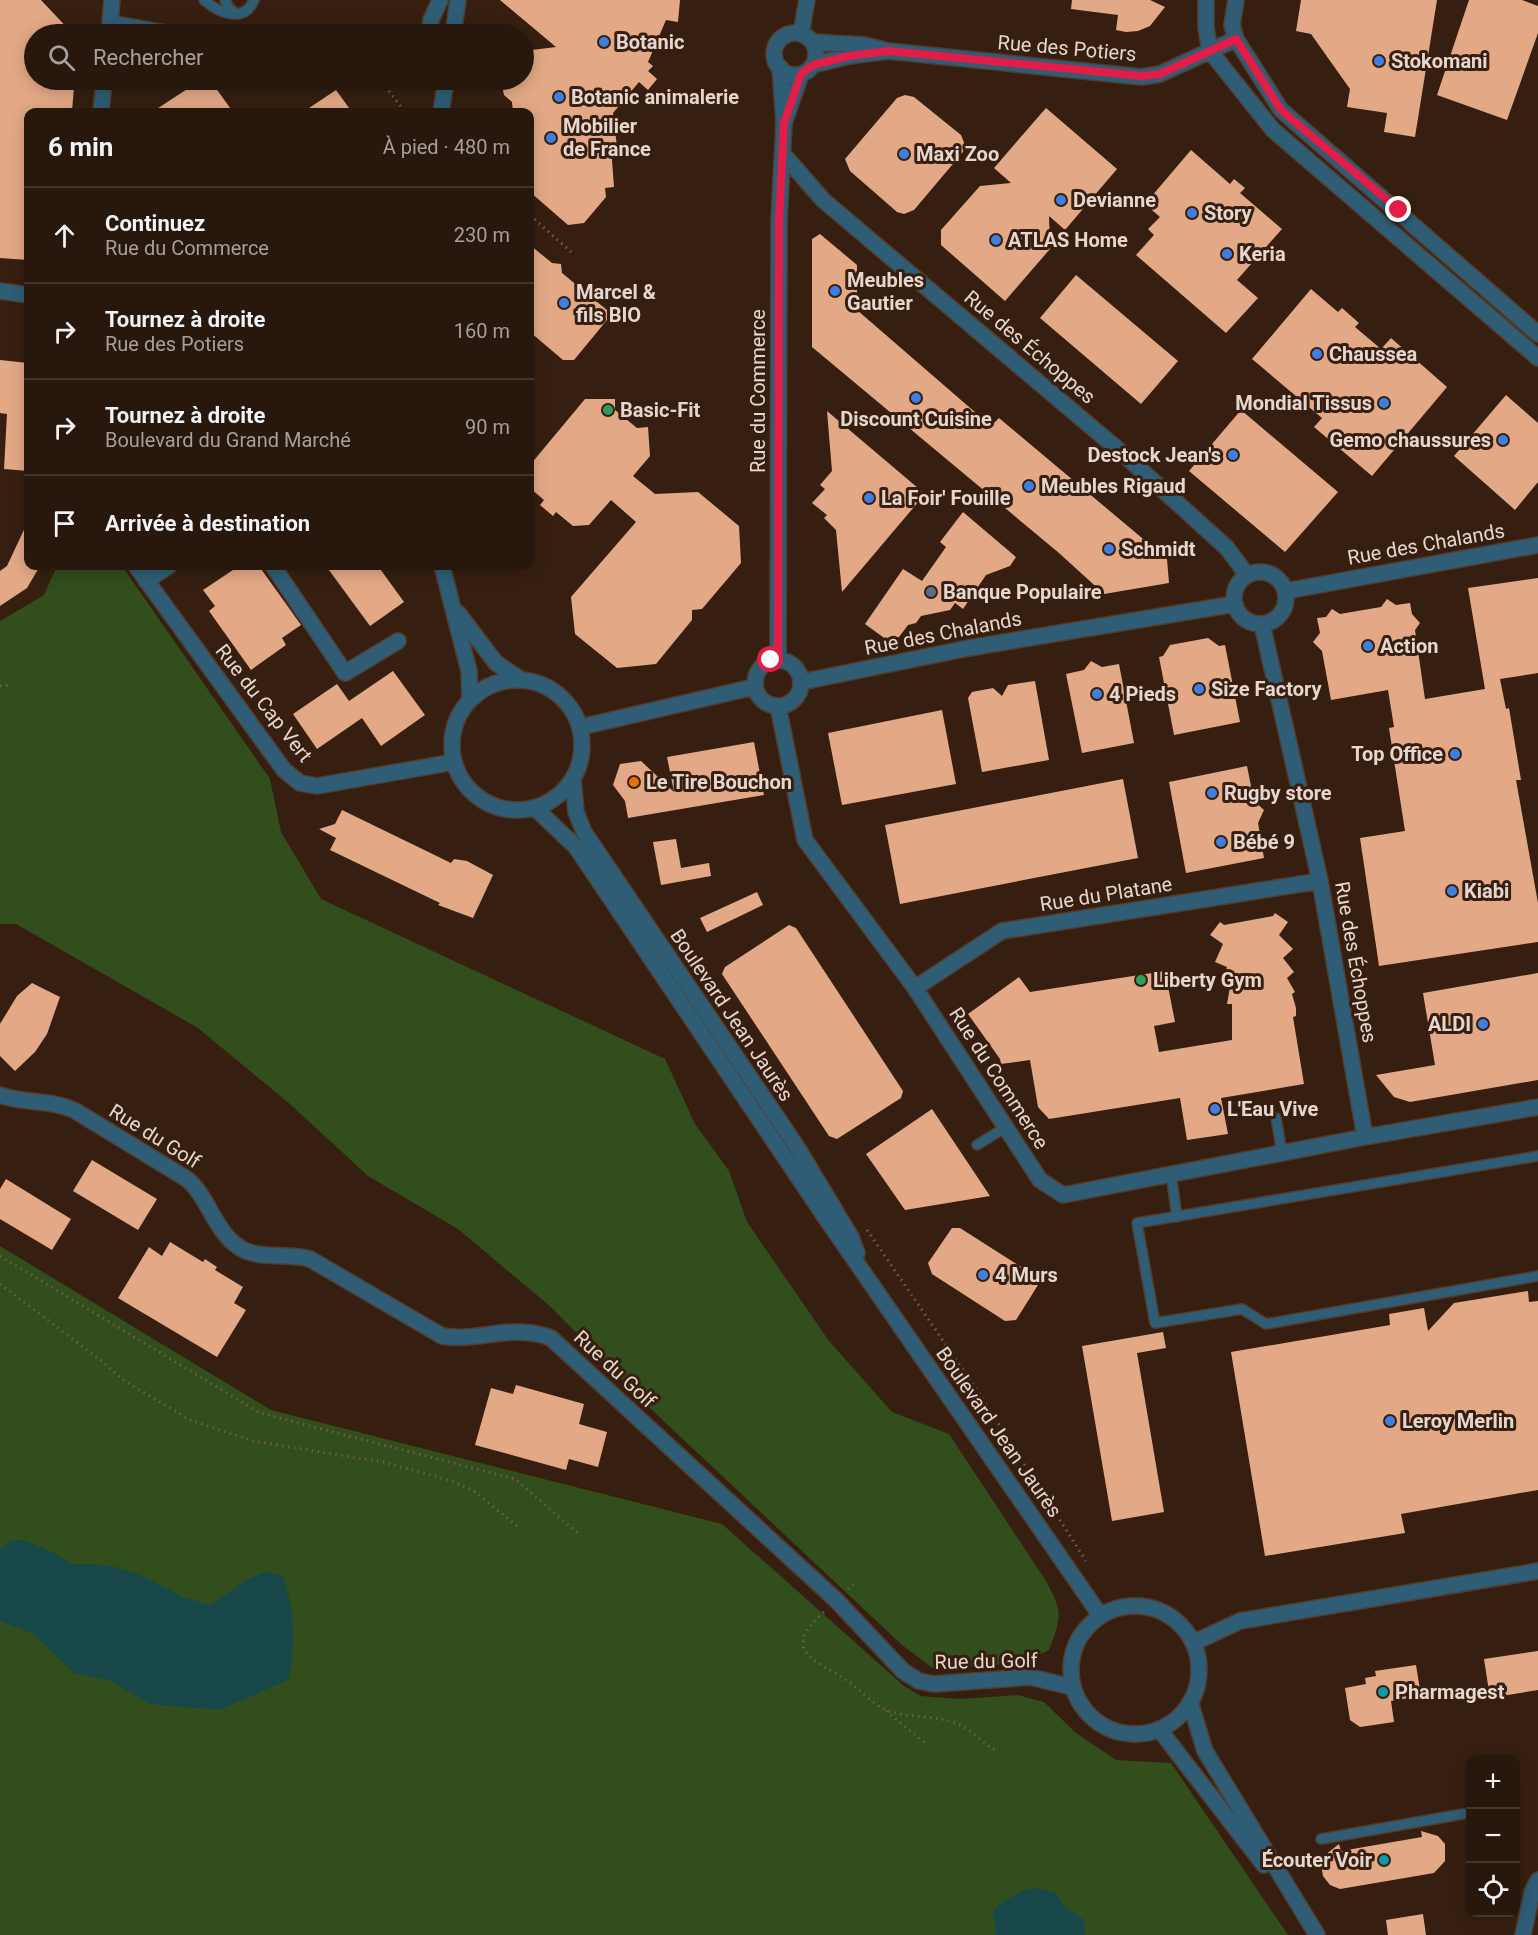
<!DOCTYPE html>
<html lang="fr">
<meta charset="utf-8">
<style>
body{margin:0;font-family:Roboto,sans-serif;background:#34241a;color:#f1f3f6}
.controls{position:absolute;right:18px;bottom:18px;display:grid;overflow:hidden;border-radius:12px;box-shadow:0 3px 15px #0003}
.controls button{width:54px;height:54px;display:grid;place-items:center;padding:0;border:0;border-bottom:2px solid #44362d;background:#28170c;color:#f1f3f6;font:30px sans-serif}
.stop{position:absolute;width:18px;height:18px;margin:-14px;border:4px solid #e11d48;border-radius:50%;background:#fff}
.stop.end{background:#e11d48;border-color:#fff;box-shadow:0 2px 6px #0008}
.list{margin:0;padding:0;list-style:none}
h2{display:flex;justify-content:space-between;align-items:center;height:78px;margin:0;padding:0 24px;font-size:26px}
h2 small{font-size:20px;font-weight:400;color:#a59f9d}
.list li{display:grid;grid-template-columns:39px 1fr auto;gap:18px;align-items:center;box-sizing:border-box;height:96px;padding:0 24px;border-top:2px solid #44362d}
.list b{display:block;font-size:22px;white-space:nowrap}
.list p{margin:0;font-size:20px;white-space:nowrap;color:#a59f9d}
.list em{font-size:20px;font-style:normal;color:#a59f9d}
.icon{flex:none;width:33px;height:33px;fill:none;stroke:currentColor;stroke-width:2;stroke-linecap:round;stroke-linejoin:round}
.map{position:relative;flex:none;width:1538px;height:1935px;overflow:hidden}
.search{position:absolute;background:#28170c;box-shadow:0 3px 15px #0003;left:24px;top:24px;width:510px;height:66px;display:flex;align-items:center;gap:15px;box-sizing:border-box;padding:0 21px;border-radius:33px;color:#a59f9d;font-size:22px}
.panel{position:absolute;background:#28170c;box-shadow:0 3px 15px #0003;left:24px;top:108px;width:510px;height:462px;border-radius:12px}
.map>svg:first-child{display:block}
</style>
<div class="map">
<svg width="1538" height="1935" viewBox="0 0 1538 1935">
<rect width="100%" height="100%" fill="#361f10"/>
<path fill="#314e1c" d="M57,566H122L270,779L281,832L321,899L665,1059L695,1124L729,1171L747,1222L829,1341L892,1412L949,1434L1046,1581C1063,1612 1062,1616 1049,1650L1031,1659L1003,1664L934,1669L902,1645L653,1411L552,1308L458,1229L368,1176L291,1105L198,1028L16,924H0V621L44,595Z
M0,1246L271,1410L722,1524L904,1686L921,1696L961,1699L1018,1695L1044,1702L1076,1733L1116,1760L1171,1763L1288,1935H0Z"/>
<path fill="#184749" d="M23,1540L50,1551L72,1564H93L116,1567L142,1576L185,1598L210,1605L243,1582L265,1572L283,1576C295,1611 296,1644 288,1680L219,1710L150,1704L111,1681L74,1673L32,1633L0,1621V1550L10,1541Z
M1033,1888L1055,1892L1066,1908L1084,1920L1085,1935H996L993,1912C1003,1899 1017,1893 1033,1888Z"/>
<path fill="#e3a986" d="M0,0H41L73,34H34V80H73L72,87H74L72,111L28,112V260L0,258Z
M500,0H680L678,22L666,20L648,62L653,66L648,71L657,79L648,90L639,82L613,113L617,147H611L614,187L605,188L606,197L584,223L568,225L530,192V112H513L512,102L504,95L501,80H524V51L556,47Z
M1072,0H1150L1165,7L1150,26L1138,31L1126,32L1116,30L1118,15L1071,9Z
M1301,0H1437L1415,137L1384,132L1387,113L1347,107L1350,89L1311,34L1296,31Z
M1469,0H1522L1538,6V33L1507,120L1437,95Z
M201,80H210L233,112H152Z
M336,90L352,112H303Z
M905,95L914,97L961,135L965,145L963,152L914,210L904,214L897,212L850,171L845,159L897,98Z
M1046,108L1117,169L1065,230L1049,216L1050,249L1005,301L941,245V230L980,186L1011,183L994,168Z
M1191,150L1230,184L1234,179L1245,188L1240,193L1282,229L1237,280L1258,298L1226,333L1136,255L1154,235L1148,229L1160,217L1145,204Z
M820,234L857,265V310L991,426L999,418L1167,559L1169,583L1104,594L1059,553L812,347V239Z
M530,245L552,263L561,264L562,273L579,287L590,288L591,297L607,310V320L574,360H563L530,332Z
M1076,275L1178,361L1141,404L1040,318Z
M1311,289L1338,312L1342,308L1359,323L1355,327L1381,349L1391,338L1447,387L1372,476L1314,427L1322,418L1252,359Z
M0,360L28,363V471L4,469L7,414L0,413Z
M1506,395L1538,423V482L1515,510L1454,456Z
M585,399H615V410L637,428L648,427L650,456L633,476L655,494L698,492L739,526L741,563L702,609L692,610V620L656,664L617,668L575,634L571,597L636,522L611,500L589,525L573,526L556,512L553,516L540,505L544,500L530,488V465Z
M1241,410L1338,492L1285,552L1189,471Z
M827,411L925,494L842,592L836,530L824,518L827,515L812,503L825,489L820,485L832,471Z
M963,512L1016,557L1010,566L986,575L963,609L955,603L950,610L921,616L916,623L908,625L899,637L887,640L865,624L903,569L922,581L946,547L940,542Z
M28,521V566H40L27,588L0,606V571L7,566Z
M239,566H259L301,625L282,638L286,645L251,670L209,611L215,606L203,590Z
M326,566H378L404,602L370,626Z
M1538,578V673L1500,679L1506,709L1509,708L1521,780H1516L1538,903V942L1379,966L1360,838L1405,831L1389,728L1394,727L1388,690L1331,700L1322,651L1313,642L1320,633L1317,618L1326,617L1332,609L1340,614L1381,607L1387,599L1396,605L1410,603L1412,614L1420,623L1415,630L1425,699L1485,689L1468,588Z
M1208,638L1219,646L1225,645L1240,722L1174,735L1159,657L1163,656L1170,645Z
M1091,661L1102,667L1119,664L1134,743L1082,753L1066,674L1084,670Z
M393,671L425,715L381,746L362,718L317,749L293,714L337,684L349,701Z
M1035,681L1049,760L982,772L968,698L972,692L993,688L1002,696L1008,685Z
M942,710L956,784L842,805L828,733Z
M754,742L764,795L628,818L625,801L613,785L620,764L641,761L674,792L667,757Z
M1247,766L1254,801L1264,810L1258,823L1264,858L1186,873L1169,782Z
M1123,779L1138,858L900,904L885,825Z
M342,810L451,863L454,859L467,861L493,875L473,918L438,905L440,903L330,850L336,838L319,829L335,824Z
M676,839L681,868L709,863L711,876L661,885L653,842Z
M757,892L763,905L707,932L700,918Z
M1275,913L1288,922L1279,935L1293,949L1283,958L1294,972L1287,978L1295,992L1292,994L1296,1008V1016L1293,1017L1304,1084L1221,1098L1228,1134L1187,1140L1180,1098L1049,1119L1038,1107L1030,1060L1001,1064L1000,1059L968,1014L1019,977L1030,992L1165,971L1175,1022L1154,1026L1159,1052L1232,1040V1004H1227L1230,987L1222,984L1227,967L1215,962L1223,944L1210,935L1220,922L1224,925L1273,916Z
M789,925L796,928L903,1091L901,1098L837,1139L829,1136L722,974L725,967Z
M1538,973V1080L1410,1102L1394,1097L1376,1075L1435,1065L1423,993Z
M32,983L60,997L47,1034L35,1052L15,1071L0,1056V1024L17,996Z
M932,1109L990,1196L905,1210L866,1154Z
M92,1160L157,1199L138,1230L73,1191Z
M6,1179L71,1219L52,1250L0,1219V1189Z
M952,1228H960L1035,1276L1038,1285L1016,1320L1005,1321L932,1274L928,1263Z
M170,1242L203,1262L205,1259L217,1267L215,1270L243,1287L234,1303L246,1310L217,1357L118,1298L149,1247L162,1256Z
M1528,1291L1529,1302L1538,1301V1490L1401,1514L1405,1533L1265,1556L1231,1352L1390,1325L1389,1314L1424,1308L1428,1331L1454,1303Z
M1163,1332L1166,1348L1137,1353L1164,1512L1112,1521L1082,1346Z
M516,1385L584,1404L579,1424L607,1432L598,1467L569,1459L566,1470L475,1445L491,1388L513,1394Z
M1538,1651V1690L1490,1698L1484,1659Z
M1416,1665L1421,1696L1391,1701L1394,1722L1360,1727L1350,1720L1345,1688L1366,1684L1365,1678L1376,1676L1375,1671Z
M1421,1831L1438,1836L1445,1844V1861L1434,1873L1340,1889L1330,1885L1323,1876L1321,1865L1325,1855L1339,1844L1341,1851L1422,1837Z
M1423,1914L1426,1935H1388L1386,1920Z"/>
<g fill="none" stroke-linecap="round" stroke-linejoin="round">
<g stroke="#523c2e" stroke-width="12">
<path id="service" d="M204,0C219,13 244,24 254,0
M225,0L229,8L237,14
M1276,1118L1282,1153
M977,1145L1006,1127
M1538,1156L1137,1223L1155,1323L1242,1309L1266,1324L1538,1276
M1171,1174L1177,1217
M1321,1839L1463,1814"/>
</g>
<g stroke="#523c2e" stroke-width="18">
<path id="minor" d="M1206,0V28L1210,51L1273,130L1538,358
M1236,0L1232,25L1236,39L1281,110L1538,334
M110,23L172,34
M774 54a21 21 0 1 1 42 0a21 21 0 1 1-42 0Z
M109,34L112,0
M429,34L431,20L440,0
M801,34L807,0
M813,42L864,45L888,51L849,56L813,65
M888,51L1142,77L1160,74L1236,39
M780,67L784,123L801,74
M101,112L104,80
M783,154L823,200L1121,452L1227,548L1247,575
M0,291L28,295
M136,566L284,770L300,783L317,786L454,762
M273,566L345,673L398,641
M1234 598a26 26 0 1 1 52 0a26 26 0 1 1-52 0Z
M146,581L169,566
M1286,591L1538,545
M1262,624L1320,881L1365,1137L1538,1107
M778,659L779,221L784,123
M755 683a23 23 0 1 1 46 0a23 23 0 1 1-46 0Z
M801,682L969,648L1235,604
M778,706L805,840L915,988L1040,1180L1063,1195L1365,1137
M581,727L754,687
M915,988L1002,931L1320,881
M0,1095C25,1104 49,1099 74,1110L187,1179C210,1198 216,1238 246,1251C265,1259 289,1253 310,1259L442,1336C481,1342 511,1323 551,1338L836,1600L903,1671L919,1681L934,1684L1030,1677L1072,1687
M1193,1643L1240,1621L1538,1571
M1523,1935L1532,1892L1538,1880"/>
</g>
<g stroke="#523c2e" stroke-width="18">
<path id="tertiary" d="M453,34L458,0
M441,112L446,80
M442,566L469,671L470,698
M458,613L496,663L520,679
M452 745a65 65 0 1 1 130 0a65 65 0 1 1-130 0Z
M573,779L576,812L584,832L797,1147L851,1237L857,1253
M535,808L576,847L825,1217L1100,1615
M1071 1670a64 64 0 1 1 128 0a64 64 0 1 1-128 0Z
M1190,1702L1205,1751L1317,1935
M1159,1729L1264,1865"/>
</g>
<path stroke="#715c4f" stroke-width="3" stroke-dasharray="1.5 4.5" stroke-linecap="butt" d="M363,80L383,83L405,112
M269,81V80
M530,215L571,252
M0,686L10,685
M867,1230L979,1393L1086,1561
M0,1256L260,1413L515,1479L581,1536
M0,1284L99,1359L123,1380L190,1420L253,1441L383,1462L452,1481L474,1491L518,1527
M848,1589L856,1582
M824,1612C780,1651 814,1659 845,1679C859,1688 871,1703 886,1710C908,1719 935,1714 958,1724C972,1730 982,1743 995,1750
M886,1711L925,1743"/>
<use href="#service" stroke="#2e5d75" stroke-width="9"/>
<use href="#minor" stroke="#2e5d75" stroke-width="15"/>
<use href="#tertiary" stroke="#2e5d75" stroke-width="15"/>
</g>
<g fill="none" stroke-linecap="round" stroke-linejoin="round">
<path stroke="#e11d48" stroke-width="8" d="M771,660L778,659L779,222L784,123L801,74L813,65L849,56L888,51L1142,76L1160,74L1236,39L1281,110L1399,210"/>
</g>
<g fill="#3f7fe0" stroke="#361f10" stroke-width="2">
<circle cx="604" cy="42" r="6"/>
<circle cx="1379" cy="61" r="6"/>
<circle cx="559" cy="97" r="6"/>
<circle cx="551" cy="138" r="6"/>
<circle cx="904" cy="154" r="6"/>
<circle cx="1061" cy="200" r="6"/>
<circle cx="1192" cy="213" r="6"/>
<circle cx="996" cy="240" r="6"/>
<circle cx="1227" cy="254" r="6"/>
<circle cx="835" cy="291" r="6"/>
<circle cx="564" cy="303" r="6"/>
<circle cx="1317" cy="354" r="6"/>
<circle cx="916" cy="398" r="6"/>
<circle cx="1384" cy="403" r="6"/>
<circle cx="1503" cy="440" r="6"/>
<circle cx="1233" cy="455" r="6"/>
<circle cx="1029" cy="486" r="6"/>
<circle cx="869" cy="498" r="6"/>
<circle cx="1109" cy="549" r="6"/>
<circle cx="1368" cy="646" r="6"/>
<circle cx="1199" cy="689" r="6"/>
<circle cx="1097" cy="694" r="6"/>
<circle cx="1455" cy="754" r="6"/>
<circle cx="1212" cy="793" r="6"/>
<circle cx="1221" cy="842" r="6"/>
<circle cx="1452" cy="891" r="6"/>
<circle cx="1483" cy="1024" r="6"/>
<circle cx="1215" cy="1109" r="6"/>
<circle cx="983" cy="1275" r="6"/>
<circle cx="1390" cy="1421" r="6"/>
</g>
<g fill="#2e9e5b" stroke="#361f10" stroke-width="2">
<circle cx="608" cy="410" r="6"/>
<circle cx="1141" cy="980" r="6"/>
</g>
<circle fill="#5c6f8a" stroke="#361f10" stroke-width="2" cx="931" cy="592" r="6"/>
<circle fill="#e8710a" stroke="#361f10" stroke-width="2" cx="634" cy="782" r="6"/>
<g fill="#0f9aa8" stroke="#361f10" stroke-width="2">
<circle cx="1383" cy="1692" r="6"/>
<circle cx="1384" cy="1860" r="6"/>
</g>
<g text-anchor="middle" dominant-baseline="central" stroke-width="6" stroke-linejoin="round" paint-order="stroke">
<g font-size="20" font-weight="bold" fill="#e7d6cd" stroke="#361f10" text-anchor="start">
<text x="616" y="42">Botanic</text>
<text x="1391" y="61">Stokomani</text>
<text x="571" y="97">Botanic animalerie</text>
<text x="563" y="126">Mobilier<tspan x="563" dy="23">de France</tspan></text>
<text x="916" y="154">Maxi Zoo</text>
<text x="1073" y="200">Devianne</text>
<text x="1204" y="213">Story</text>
<text x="1008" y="240">ATLAS Home</text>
<text x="1239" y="254">Keria</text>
<text x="847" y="280">Meubles<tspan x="847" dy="23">Gautier</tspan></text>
<text x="576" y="292">Marcel &amp;<tspan x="576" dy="23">fils BIO</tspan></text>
<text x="1329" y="354">Chaussea</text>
<text x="1372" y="403" text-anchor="end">Mondial Tissus</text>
<text x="620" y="410">Basic-Fit</text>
<text x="916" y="419" text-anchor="middle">Discount Cuisine</text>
<text x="1491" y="440" text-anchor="end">Gemo chaussures</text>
<text x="1221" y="455" text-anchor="end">Destock Jean's</text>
<text x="1041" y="486">Meubles Rigaud</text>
<text x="881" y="498">La Foir' Fouille</text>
<text x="1121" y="549">Schmidt</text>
<text x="943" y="592">Banque Populaire</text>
<text x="1380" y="646">Action</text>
<text x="1211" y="689">Size Factory</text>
<text x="1109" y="694">4 Pieds</text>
<text x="1443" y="754" text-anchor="end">Top Office</text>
<text x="646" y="782">Le Tire Bouchon</text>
<text x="1224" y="793">Rugby store</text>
<text x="1233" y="842">Bébé 9</text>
<text x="1464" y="891">Kiabi</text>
<text x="1153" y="980">Liberty Gym</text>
<text x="1471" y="1024" text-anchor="end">ALDI</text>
<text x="1227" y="1109">L'Eau Vive</text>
<text x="995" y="1275">4 Murs</text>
<text x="1402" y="1421">Leroy Merlin</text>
<text x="1395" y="1692">Pharmagest</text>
<text x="1372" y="1860" text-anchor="end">Écouter Voir</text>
</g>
<g font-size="20" fill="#e7d6cd" stroke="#361f10">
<text transform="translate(1067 48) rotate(5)">Rue des Potiers</text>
<text transform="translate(1030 347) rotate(40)">Rue des Échoppes</text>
<text transform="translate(758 391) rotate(-90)">Rue du Commerce</text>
<text transform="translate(1426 544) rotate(-10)">Rue des Chalands</text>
<text transform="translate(943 633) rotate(-11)">Rue des Chalands</text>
<text transform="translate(264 703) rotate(52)">Rue du Cap Vert</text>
<text transform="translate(1106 894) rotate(-9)">Rue du Platane</text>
<text transform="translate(1356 962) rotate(80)">Rue des Échoppes</text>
<text transform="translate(732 1015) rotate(56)">Boulevard Jean Jaurès</text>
<text transform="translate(999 1078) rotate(57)">Rue du Commerce</text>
<text transform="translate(155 1136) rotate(32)">Rue du Golf</text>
<text transform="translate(615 1369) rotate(43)">Rue du Golf</text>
<text transform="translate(999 1432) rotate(55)">Boulevard Jean Jaurès</text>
<text transform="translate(986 1661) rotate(-1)">Rue du Golf</text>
</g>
</g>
</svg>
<div class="controls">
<button>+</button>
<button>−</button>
<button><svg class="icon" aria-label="locate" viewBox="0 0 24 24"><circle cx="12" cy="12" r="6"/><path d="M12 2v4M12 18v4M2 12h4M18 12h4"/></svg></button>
</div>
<div class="stop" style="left:771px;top:660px"></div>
<div class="stop end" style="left:1399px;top:210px"></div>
<div class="search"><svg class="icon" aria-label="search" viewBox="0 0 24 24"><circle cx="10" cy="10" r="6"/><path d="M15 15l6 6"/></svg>Rechercher</div>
<section class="panel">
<h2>6 min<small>À pied · 480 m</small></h2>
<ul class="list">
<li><svg class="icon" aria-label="ahead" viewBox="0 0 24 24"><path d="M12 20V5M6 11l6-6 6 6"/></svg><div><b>Continuez</b><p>Rue du Commerce</p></div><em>230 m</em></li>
<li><svg class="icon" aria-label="right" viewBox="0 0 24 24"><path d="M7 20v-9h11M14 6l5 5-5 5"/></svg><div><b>Tournez à droite</b><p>Rue des Potiers</p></div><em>160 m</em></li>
<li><svg class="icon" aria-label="right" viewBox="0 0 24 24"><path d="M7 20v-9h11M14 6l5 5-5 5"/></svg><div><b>Tournez à droite</b><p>Boulevard du Grand Marché</p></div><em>90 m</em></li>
<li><svg class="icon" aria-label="arrive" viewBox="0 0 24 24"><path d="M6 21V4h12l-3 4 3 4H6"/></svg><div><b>Arrivée à destination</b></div></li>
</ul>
</section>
</div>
